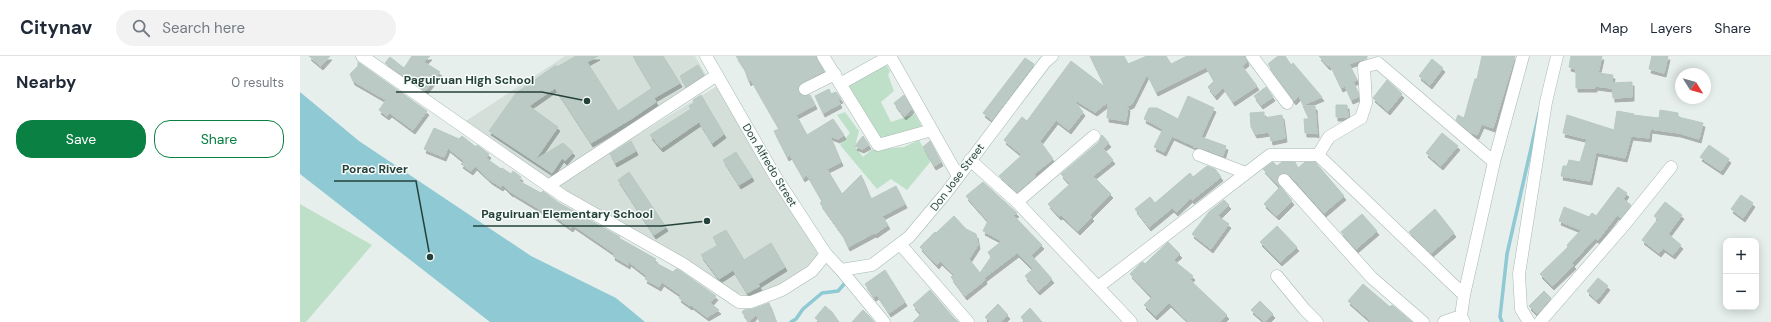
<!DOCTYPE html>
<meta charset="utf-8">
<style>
body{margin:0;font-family:"DM Sans",sans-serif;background:#f2f2f3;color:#1f2937}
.controls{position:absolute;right:12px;bottom:12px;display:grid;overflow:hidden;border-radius:8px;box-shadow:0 2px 10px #0003}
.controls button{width:36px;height:36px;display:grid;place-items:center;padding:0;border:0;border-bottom:1px solid #e0e1e3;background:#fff;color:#1f2937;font:20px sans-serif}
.compass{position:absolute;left:1375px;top:12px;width:36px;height:36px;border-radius:50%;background:#fff;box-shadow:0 2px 10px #0003;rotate:127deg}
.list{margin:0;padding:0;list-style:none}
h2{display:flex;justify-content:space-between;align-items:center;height:52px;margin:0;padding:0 16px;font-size:17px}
h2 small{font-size:13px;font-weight:400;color:#747a83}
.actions{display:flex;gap:8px;padding:12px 16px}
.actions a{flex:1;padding:9px 0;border:1px solid #0b8043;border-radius:16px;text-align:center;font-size:14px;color:#0b8043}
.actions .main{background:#0b8043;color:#fff}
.icon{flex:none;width:22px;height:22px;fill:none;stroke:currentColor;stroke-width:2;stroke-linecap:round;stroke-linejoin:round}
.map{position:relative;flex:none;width:1471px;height:266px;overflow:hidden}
header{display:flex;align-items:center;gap:24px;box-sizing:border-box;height:56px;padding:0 20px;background:#fff;border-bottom:1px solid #e0e1e3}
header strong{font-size:19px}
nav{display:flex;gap:22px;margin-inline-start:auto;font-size:14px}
.search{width:280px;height:36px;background:#f2f2f3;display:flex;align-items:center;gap:10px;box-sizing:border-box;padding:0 14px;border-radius:22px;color:#747a83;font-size:15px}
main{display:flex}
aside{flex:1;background:#fff}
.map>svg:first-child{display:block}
</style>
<header>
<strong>Citynav</strong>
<div class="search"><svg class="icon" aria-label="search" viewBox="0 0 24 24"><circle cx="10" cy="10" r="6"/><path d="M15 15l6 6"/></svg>Search here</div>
<nav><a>Map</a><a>Layers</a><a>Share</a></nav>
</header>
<main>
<aside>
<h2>Nearby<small>0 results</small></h2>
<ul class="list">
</ul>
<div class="actions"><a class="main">Save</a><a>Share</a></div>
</aside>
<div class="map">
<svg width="1471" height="266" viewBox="0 0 1471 266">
<defs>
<filter id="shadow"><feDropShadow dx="2" dy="4" stdDeviation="0" flood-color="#0004"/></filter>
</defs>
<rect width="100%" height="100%" fill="#e6efeb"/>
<path fill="#d4dfda" d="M265,0H395L409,24L250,124L166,65Z
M417,30L520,201L485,226L459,240H447L433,236L257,129Z"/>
<path fill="#bfe0c8" d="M585,6L590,15L588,19L594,35L581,46L591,66L615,58L623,73L578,84L548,29Z
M545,56L559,75L555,90L563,101L571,94L604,91L619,84L631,105L607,134L591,123L577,133L540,89L550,77L537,59Z
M0,148L72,189L6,266H0Z"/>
<path fill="#8ec9d4" d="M0,36L59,85L231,200L316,242L345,266H190L0,118Z"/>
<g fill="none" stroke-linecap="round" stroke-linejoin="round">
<path stroke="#8ec9d4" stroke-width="3.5" d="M491,266L496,263L503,253L522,237L538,235L545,227
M1202,266L1200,261L1207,198L1239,57"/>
</g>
<path fill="#bbcac4" stroke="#b8c9c2" filter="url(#shadow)" d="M9,0H30L21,10Z
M112,0H130L124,6L140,16L125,35L85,7L90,1L104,12Z
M276,0H298L287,6L318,55L352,32L333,0H363L380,27L354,42L356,46L331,63L291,87L255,32L229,50L258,71L235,104L263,87L273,96L265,105L262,102L252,117L189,75L216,37L256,9L257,11Z
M436,0H516L524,15L501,27L498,33L501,39H510L515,49L496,59L507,79L533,63L544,79L538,83L530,80L541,106L527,113L542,138L561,119L571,143L596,130L605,148L582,160L588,169L575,178L574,177L548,191L542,178L520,147L522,145L507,119L503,122L490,99L487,101L474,75L479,73L451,24L449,26L444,12Z
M790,0H824L828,8L847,0H866L871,8L887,0H945L947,6L942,10L957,30L933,46L923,31L915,40L908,31L914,25L906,11L856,36L847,18L832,48L825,51H828L826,65L807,62L808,46L795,56L772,42L783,56L769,74L756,64L740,85L753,103L734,118L736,120L717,136L699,120L722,99L704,84L722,61L727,65L771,5L805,31Z
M978,0H985L991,9L993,7L1022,41L1003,49L999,40L994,45L968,8Z
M1019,0H1067V2L1049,8L1057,24L1053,26L1058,36V41L1051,44L1045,30L1041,32L1030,9L1028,10Z
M1182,0H1215L1193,72L1182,68L1177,79L1170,76L1156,64L1158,59L1164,62L1175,23H1177Z
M1271,0H1302L1298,17L1313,19L1311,32L1295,30V32H1276V13L1269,11Z
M1352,0H1368L1364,17L1349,13Z
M725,2L734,8L692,64L683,57Z
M1132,3L1143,12L1130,29L1119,20Z
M58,6L127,55L113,74L90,57L87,60L79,54L86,44L53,25L50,18L58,10Z
M398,9L404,19L386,31L380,20Z
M1087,24L1102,38L1088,55L1073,42Z
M1332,26V41L1313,42L1312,27Z
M966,31L973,41L961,49L954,40Z
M529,33L531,38L536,36L541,43L538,44L540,48L523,57L515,40Z
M401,39L424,78L412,87L399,66L361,92L350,79L391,53L389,50L394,47L393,44Z
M604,39L612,53L604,60L594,47Z
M888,40L914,52L901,81L926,90L923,100L902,92L893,91L894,90L872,80L864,96L854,91L863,73L844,63L849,52H857L878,63Z
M1036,49H1047L1048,61H1036Z
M1003,50H1015L1017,78L1015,77H1005L1004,63H1009Z
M1360,54L1378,57V61L1403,67L1399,83L1379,77L1350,73L1349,82L1331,80L1325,102L1296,96L1290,125L1261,120L1263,110H1267L1269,104L1280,106L1287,83L1263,77L1267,59L1314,74L1317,55L1334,58L1333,59L1359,62Z
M964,56V62L982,59L985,82L971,85L969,76L955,78L951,71L950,57Z
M134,72L159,83L162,80L176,91L177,89L189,98L186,102L201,113L202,112L211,118L213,115L221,121L219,125L241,137L243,135L259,147L320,181L319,182L356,203L354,206L373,216L376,213L379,214L416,240L410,247L419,254L407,261L391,249L390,250L379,242L381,239L362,226L359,231L345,223L347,220L329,206L328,209L313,200L314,197L273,169L271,172L250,157L249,159L211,136V137L203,129L201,131L190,124L175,110L171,115L161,108L164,105L148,92L144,101L124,93Z
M1142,77L1158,90L1141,110L1126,97Z
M802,79L809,87L803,92L813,104L793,120L811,138L790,159L792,161L778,175L761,159L759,160L748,148L770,128L761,118L799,86Z
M563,80L569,89L562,93L555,90Z
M331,85L336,95L315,107L310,98Z
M630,85L641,106L634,110L623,91Z
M1409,89L1429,103L1421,115L1400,101Z
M436,96L452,121L439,129L423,104Z
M973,106L977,110L982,106H995L998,112L1005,106H1015L1044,140L1024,157L990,119L982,117L977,121V126L992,145L977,160L964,148L980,131L963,113Z
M907,110L915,113L921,121L892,144L891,142L876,156L872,152L849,171L835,153L850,141L855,147L890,117L893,121Z
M329,116L366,171L354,179L318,124Z
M683,126L717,157L713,159L742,189L731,199L752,223L738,235L725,220L733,213L717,197L684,222L685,224L665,240L651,221L654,218L640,205L637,209L620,191L635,176L636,177L654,160L666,173L676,178L678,189L669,203L680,217L691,201L688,196L702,185L683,175L688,165L666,140Z
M1318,131L1327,137L1323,143L1331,149L1321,162L1317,159L1298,184L1295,182L1272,207L1274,209L1252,230L1240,218L1268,191L1267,189L1281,174L1259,165L1264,151L1289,161L1292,157L1296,160Z
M1441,139L1453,147L1443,162L1431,153Z
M924,144L929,149L918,160L929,168L911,193L892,178L909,156Z
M1365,146L1382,159L1368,178L1381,189L1373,199L1363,192L1359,197L1342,184L1358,163L1354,160Z
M1135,153L1154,177L1131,197L1109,176Z
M1062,158L1077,175L1056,193L1041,176Z
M977,170L997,191L980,206L960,186Z
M426,174L444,204L471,187L485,211L458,228L460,230L447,237L433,214L419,223L401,199L418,189L413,181Z
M868,186L880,198L873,204L893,220L890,224L927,259L920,266H889L869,247L855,260L844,249L852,241L830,218L841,207L843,206L845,208Z
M585,214L605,246L589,257L577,239L574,241L565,228Z
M1298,222L1308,230L1297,244L1287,235Z
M1063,228L1090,251L1092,249L1112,266H1072L1048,245Z
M630,234L653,261L658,266H613L621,258L613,249Z
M1244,235L1251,242L1237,258L1229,250Z
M960,245L973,258L965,266L951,254Z
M469,247L476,266H460L456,258L449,266L442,256L444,254L453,253Z
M698,248L708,259L701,266H690L685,261Z
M525,250L532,256L539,266H520L515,262Z
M730,252L742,266H725L721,261Z
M563,254L570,261L574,266H552Z"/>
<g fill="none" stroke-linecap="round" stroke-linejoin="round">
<g stroke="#a8b8b2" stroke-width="13">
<path id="street" d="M62,0L263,140L383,208L439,246H451L482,234L512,215L526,198
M523,0L578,89L632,74
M590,0L658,120
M952,0L987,47
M540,28L590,0
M505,33L535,18
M899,99L946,117
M1018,99L1029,81L1061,62L1066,47L1064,11L1078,7L1194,106
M670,104L717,146L831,266
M984,124L1072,222L1123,266
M248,130L417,19
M717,146L794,80
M600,188L668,266
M977,220L1005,254L1017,266
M798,231L970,99H1018L1164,239
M1144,266L1161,260
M1164,266L1161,260L1164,239L1194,106L1223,0
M1229,266L1221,253L1219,218L1246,46L1257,0
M1240,266L1325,168L1371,111"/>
</g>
<g stroke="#a4bbb3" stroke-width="13">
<path id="secondary" d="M406,0L475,120L526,198L541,214L584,266
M541,214L572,209L609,181L646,137L745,6L752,0"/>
</g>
<use href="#street" stroke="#fff" stroke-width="12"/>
<use href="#secondary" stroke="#fff" stroke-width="12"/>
</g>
<g text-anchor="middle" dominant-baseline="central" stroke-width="3" stroke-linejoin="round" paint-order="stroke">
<g font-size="11" fill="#24423a" stroke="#f7fbf9">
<text transform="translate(470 109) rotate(59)">Don Alfredo Street</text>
<text transform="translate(657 121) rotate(-53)">Don Jose Street</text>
</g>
</g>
<path fill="none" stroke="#24423a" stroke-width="1.5" d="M287 45L242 36H96M130 201L116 125H34M407 165L361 170H173"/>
<g fill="#24423a" stroke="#f7fbf9" stroke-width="1.5">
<circle cx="287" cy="45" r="4"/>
<circle cx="130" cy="201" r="4"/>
<circle cx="407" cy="165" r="4"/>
</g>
<g font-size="12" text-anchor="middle" font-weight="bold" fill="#24423a" stroke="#f7fbf9" stroke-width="3" stroke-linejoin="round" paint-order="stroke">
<text x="169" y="28">Paguiruan High School</text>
<text x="75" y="117">Porac River</text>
<text x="267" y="162">Paguiruan Elementary School</text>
</g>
</svg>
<div class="controls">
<button>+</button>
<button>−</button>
</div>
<svg class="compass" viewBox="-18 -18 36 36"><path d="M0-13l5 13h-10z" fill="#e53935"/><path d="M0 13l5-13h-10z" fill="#747a83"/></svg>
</div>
</main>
